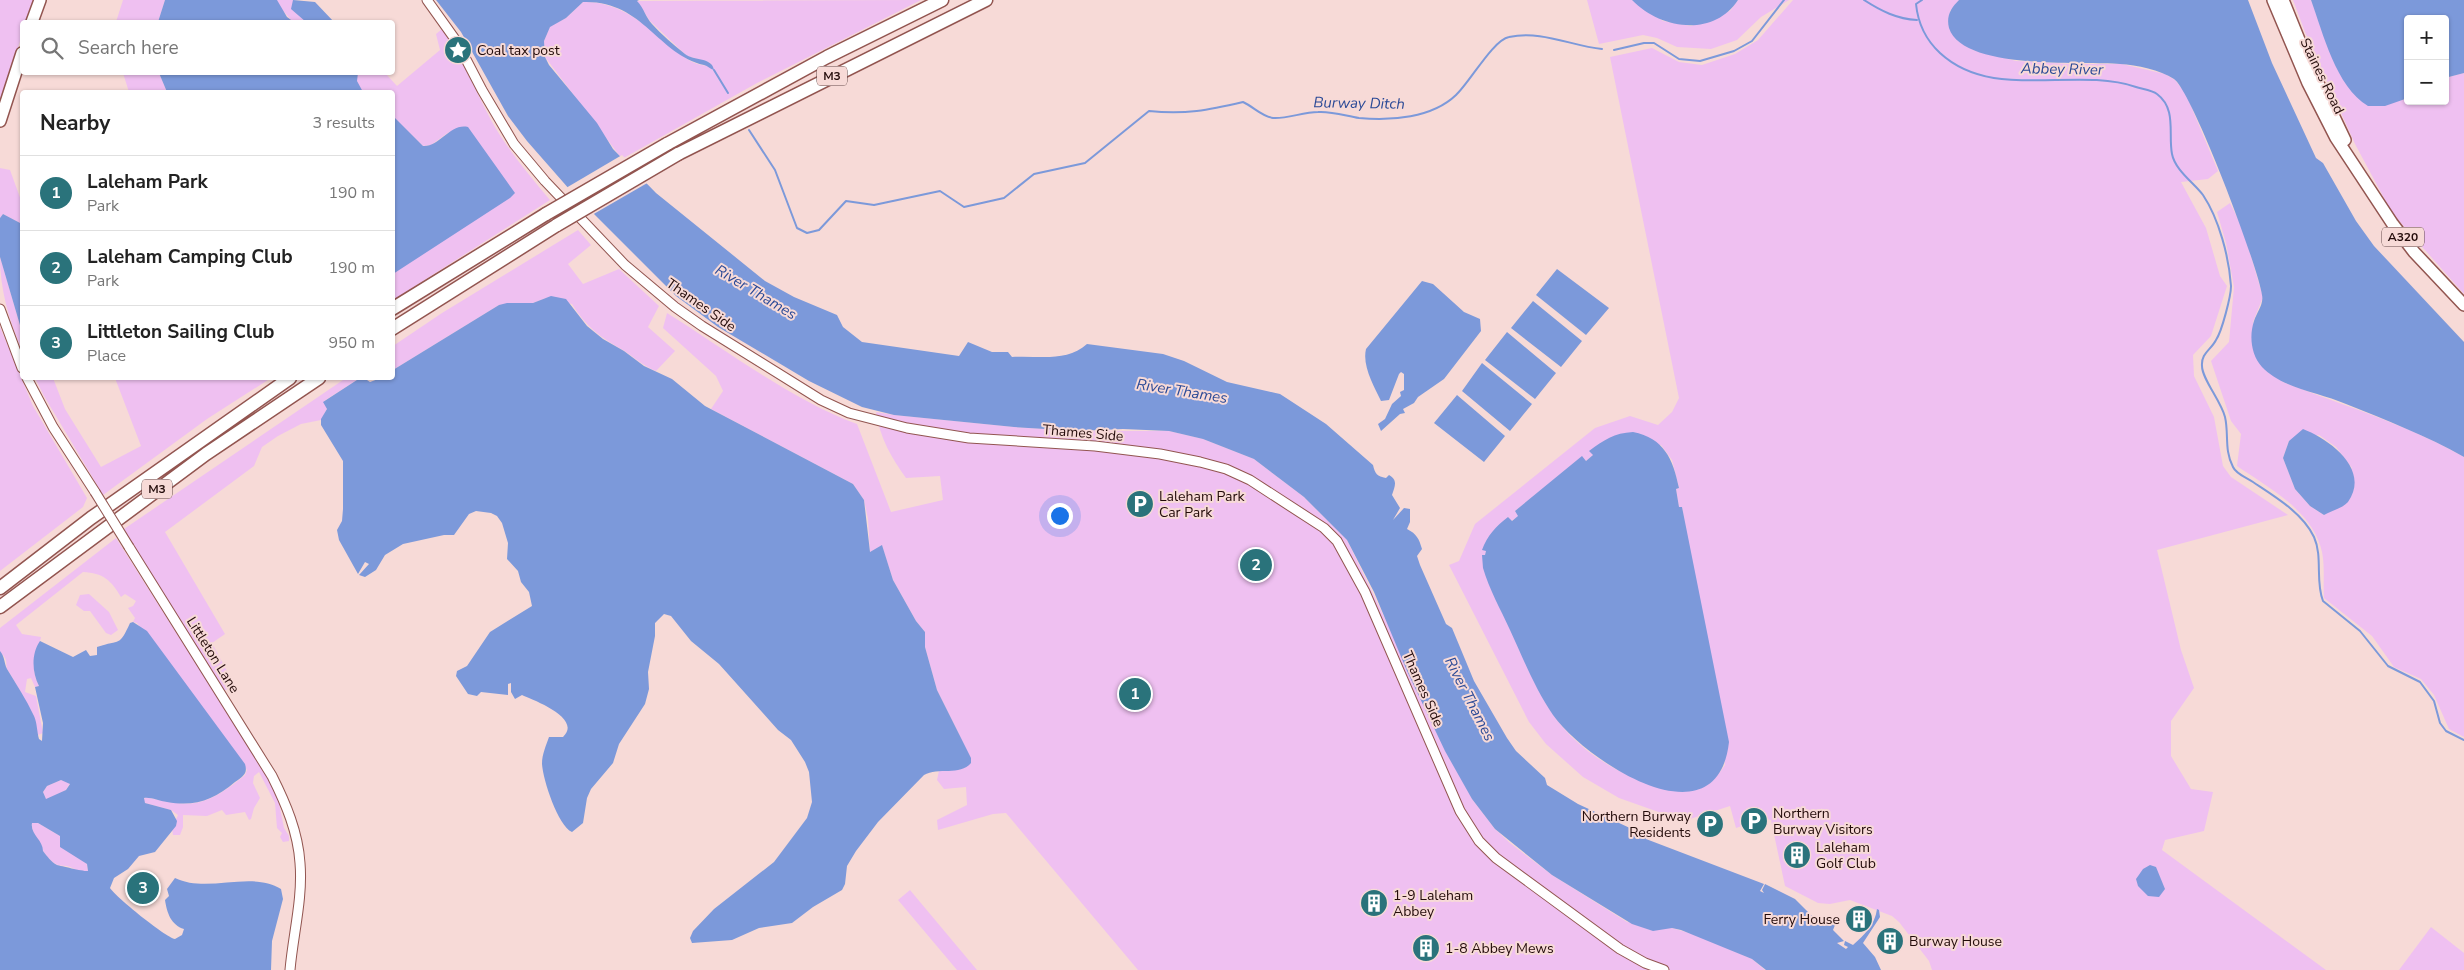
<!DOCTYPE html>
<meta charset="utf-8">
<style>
body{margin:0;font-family:"Nunito Sans",sans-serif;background:#f6f6f6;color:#222}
.controls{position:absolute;right:15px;top:15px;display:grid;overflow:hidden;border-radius:5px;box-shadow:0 1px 4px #0004}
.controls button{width:45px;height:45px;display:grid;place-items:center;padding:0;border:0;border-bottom:1px solid #e0e0e0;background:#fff;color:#222;font:25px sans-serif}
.you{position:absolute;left:1059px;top:515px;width:18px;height:18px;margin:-12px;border:4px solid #fff;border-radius:50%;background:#1a73e8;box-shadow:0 0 0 8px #1a73e833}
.badge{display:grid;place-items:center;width:32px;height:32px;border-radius:50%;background:#2a737b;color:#fff;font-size:16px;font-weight:700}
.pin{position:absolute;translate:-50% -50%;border:2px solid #fff;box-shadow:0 1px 5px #0006}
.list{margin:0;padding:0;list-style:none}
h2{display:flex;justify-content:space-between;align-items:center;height:65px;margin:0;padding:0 20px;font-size:21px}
h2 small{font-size:16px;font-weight:400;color:#767676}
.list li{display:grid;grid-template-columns:32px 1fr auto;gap:15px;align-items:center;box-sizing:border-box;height:75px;padding:0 20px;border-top:1px solid #e0e0e0}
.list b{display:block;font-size:19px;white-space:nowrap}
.list p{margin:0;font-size:16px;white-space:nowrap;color:#767676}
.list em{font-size:16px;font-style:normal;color:#767676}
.icon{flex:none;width:28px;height:28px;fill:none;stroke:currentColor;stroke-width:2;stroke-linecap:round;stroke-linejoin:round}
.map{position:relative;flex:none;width:2464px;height:970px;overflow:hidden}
.search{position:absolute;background:#fff;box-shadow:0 1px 4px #0004;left:20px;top:20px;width:375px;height:55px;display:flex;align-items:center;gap:12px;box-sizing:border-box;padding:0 18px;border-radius:5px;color:#767676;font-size:19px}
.panel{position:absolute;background:#fff;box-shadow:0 1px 4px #0004;left:20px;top:90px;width:375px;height:290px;border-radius:5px}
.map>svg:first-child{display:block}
</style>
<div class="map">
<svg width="2464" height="970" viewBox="0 0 2464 970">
<rect width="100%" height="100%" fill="#f7dad7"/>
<path fill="#efc0f1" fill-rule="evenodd" d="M0,0H34L26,22H22V35L0,104Z
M123,0H165L158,22H116Z
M277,0H293L306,22H293L278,5Z
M921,0L757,83L622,159L545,57L544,41L550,26L566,18L583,2C621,1 646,26 674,48C685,58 691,64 707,66L711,63L687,56L650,21L637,1Z
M1587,0H1632L1663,21L1691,26L1730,11L1738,0H1789L1761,17L1737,40L1711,49L1677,47L1657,38L1643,35L1599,44Z
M1793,0H1959L1950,11L1973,50L2016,61L2070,64H2122L2165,74L2175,80L2186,94L2218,171L2208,179L2181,182L2206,228L2220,276L2227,286L2211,336L2193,355L2194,376L2214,417L2223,466L2231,477L2288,515L2157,550L2181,650L2194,688L2171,721V756L2191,789L2213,792L2204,831L2165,840L2162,850L2326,970H1932L1929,961L1899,922L1892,916L1850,900L1830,904L1818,903L1785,886L1771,820L1758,817L1757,813L1746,815L1748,824L1736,828L1730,806L1684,821L1619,798L1583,777L1546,744L1529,722L1449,565L1459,561L1475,524L1595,428L1630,416L1658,425L1672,412L1679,398L1610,57L1652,48L1679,62L1702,65L1735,54L1758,40ZM1661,445L1672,460L1679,488L1676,489L1679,507H1682L1725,765C1711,788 1686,795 1660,787C1612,773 1567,744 1543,698C1534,681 1528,663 1521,646C1508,615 1495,585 1482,555L1485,556L1486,551L1508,517L1511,521L1519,516L1515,511L1582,457L1586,461L1593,455L1590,451Z
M2293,0H2311L2322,29L2403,100L2408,98V101H2445V78L2464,73V294L2392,213L2355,144L2305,32Z
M442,29C461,58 475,89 491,120C507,149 529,175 550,200L393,300V274L449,132L431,145L423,146L393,117L392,92H363C358,86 355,80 358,73H385L397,86L440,50L436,34Z
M123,73H159L167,92H129Z
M0,168L10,170L22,203V224L3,214L0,218Z
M2230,203L2243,229L2263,297L2253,322L2283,382C2344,406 2407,424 2464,457V737L2449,729L2434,695L2421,679L2394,667L2372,636L2324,598C2323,584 2325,566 2322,552C2313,511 2269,488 2237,466L2241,434L2231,421L2211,361L2229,342L2234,287L2226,243L2217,212ZM2319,435L2336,447L2352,468L2324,515L2310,506L2295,489L2283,458L2289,441Z
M578,230L591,245L568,264L583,284L619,269L659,306L648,327L675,351L656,371C643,366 634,357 623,350C601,338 585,326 572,304L546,298L533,303L499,305L393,370V346L442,313Z
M0,257L22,332V350C9,320 0,290 0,257Z
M667,313C725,349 793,401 857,424L891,512L943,500L940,476L906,478C891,457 880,438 876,412L894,415L1014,427L1078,431H1169L1203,439L1254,459L1304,497L1347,540L1472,799L1495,829L1510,843L1552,875L1627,922L1672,928L1699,936L1752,959L1765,970H1138L1006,813L993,814L938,830L937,820L967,805L966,787L944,789L937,780L940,766L959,734L937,690L925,647V632L916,621L893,580L882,546L870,552L868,519L864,500L853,484L711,409L723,391L716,376L663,328Z
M0,327L33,406L87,498L83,507L0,571Z
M35,378H53L65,409L101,467L141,446L115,378H271L207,419L103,495L44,396Z
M346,378H360L324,401L327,409L321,420L301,424L278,436L262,447L254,466L165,532L225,634L212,643L235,686L223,691L124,529Z
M116,538L266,774L278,798L284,828L289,836V841L283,842L280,837L282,833L277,828L275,803L259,772L254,776L253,783L260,798L254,808L251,819L249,820L245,812L226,815L222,810L207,816L183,815V827L180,835H173L172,828L178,815L171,810L145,803L143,800L146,797C193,809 207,806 245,775L247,770L137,623L133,622L135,618L128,608L133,606L136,601L125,594L121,597C111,580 103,573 83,572L16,625L22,634L41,637C37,656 29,665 39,686L35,687L31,678L27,679L25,692L36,696L43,733L38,735C31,708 21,692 7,669C6,666 7,661 5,658C4,655 1,654 0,652C0,646 0,635 0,628Z
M89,594L109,612L118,630L111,635L106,633L90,611H84L76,605L80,595Z
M61,780L70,783L66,790L46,800L43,792L47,786Z
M32,823H38L60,836V844L87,864L88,871C81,874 76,869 70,867C66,865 62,866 58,865C47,862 30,833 32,823Z
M910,890L977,970H957L898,900Z
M2431,927L2464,953V970H2399Z"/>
<path fill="#7c99da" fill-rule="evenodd" d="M165,0H277L287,17L294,22H158Z
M293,0L315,2L334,22H306L291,9Z
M436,0H639L637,1C644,8 646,18 652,24C661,34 674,45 685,54C694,61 712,57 714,70C710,69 708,66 704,65C657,54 643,0 583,2L566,18L550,27L544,41L545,57L549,65L597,123L613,149L656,193L765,281L794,297L837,315L843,327L862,342L959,356L968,342L992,352H1008L1012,357C1038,355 1066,363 1087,344L1163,354L1184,361L1227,382L1280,394L1326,424L1373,465C1375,474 1377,476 1386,478L1389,475C1398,480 1395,486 1392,495L1400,508L1393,520L1404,508L1410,509V522L1407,529C1417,534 1419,539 1422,549L1417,556L1420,565L1446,624L1452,628L1474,681L1507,738L1516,751L1545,778L1547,785L1578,804L1645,835L1646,839L1764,884L1760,891L1764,893L1762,890L1765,884L1795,899L1812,916L1830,920L1835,925L1833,930L1844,941L1837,943L1846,949L1848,947L1844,945L1845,941L1853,945C1864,935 1875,925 1877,909L1879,910L1880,917L1863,943L1875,957L1881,970H1766L1752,959L1681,930L1672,928L1653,931L1632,924L1552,875L1495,829L1472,799L1445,751L1407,671L1374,592L1347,540L1304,497L1254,459L1203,439L1169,431L1123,429L1078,431L1014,427L894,415L862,407L809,381L718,327L676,296L570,190L527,141L508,116L461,32Z
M1632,0H1738C1713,38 1660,29 1632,0Z
M1959,0H2248L2272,63L2316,158L2323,163L2356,221L2374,246L2464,342V457C2427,436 2386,420 2346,404C2319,392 2283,389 2262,367C2251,355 2249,336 2254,321C2257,312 2264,304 2262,295C2258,266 2192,91 2174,79C2160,70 2137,65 2120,64C2084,61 1963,71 1949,28C1946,16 1951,8 1959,0Z
M2311,0H2464V73L2445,78V19H2408V98L2385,106H2368C2336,87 2323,33 2311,0Z
M159,73H358L357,81L363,92H167Z
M394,117L423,146C440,147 450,123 468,127L515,193L510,198L393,274Z
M3,214L22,224V332L0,257V218Z
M1557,269L1609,308L1586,335L1536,295Z
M1422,281L1433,284L1464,312L1480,319L1481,331L1444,379L1418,397L1414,403L1403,409L1405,413L1400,414L1381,431L1378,424L1385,419L1392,404L1401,396L1400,392L1404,390V374L1401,372L1399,374L1389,400L1381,401C1374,386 1362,366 1366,349Z
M551,296L566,299L587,326L603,339L624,351L644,366L672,379L705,406L853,484L864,500L870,552L882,545L893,580L916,621L925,632V647L937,690L971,758V763C960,776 938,767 924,775L878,822L856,851L847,866L845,884L842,890L813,907L792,923L759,928L732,940L692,943L690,938L693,931L714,909L774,862L807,818L812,802L809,772L805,762L791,740L778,730L719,664L691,641L671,616L664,614L655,623V636L648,672L649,689L645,704L619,744L613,763L591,789L587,798L583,823L572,832C558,826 543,780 542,764C542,754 546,746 549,737H563C583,718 533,700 522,695L515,699L511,692V683L508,684V695L481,692L477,696L468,694L456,676L457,671L467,666L490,632L532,606L529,592L521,582L518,571L507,559L508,543L502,523L497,516L491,513L476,511L469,514L454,535H444L403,544L385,555L376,570L365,577L359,575L369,564L365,562L358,574L339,540L337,530L342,521L343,509V461L321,425V419L327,409L323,402L360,378H364L370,382L381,378H392L393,370L499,305L507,303H533Z
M1533,301L1582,341L1561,367L1511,328Z
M1507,332L1556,373L1535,399L1485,360Z
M1482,363L1532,404L1510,431L1462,391Z
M1457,395L1505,436L1484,462L1434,423Z
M2303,429C2329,439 2371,469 2348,502C2343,508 2331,511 2324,515L2310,506L2295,489L2283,458L2289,441Z
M1633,432C1664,438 1673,459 1679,488L1676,489L1679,507H1682L1729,742C1717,847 1586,761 1553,715C1535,689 1523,658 1510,630C1501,610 1489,589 1483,568L1482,555H1485L1486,551L1482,550C1487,536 1496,526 1508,517L1512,521L1518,516L1515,511L1582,456L1586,461L1593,455L1589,451C1604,440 1614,433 1633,432Z
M133,622L147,631L245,764C248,774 243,776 235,782C214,800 195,807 167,802C159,801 151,797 144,798L145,803L171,810L177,821L176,826L155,852L139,856L128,869L114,878L110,888C116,897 165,937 175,939L182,935L184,929C171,925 167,913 165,900L169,896L167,889L175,878C208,894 250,870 281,889L283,899L272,941L271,970H0V651C5,657 4,663 7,669C16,684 26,699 34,716C37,722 37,732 39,739L42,741L43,723L35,687L39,686C32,672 31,654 40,641L73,657L86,650L90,656L97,655V647C121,639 119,647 130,623ZM61,780L70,784L66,790L46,799L43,792L47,786ZM32,823H38L60,836V847L87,864L88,871C86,872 61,866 57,865C51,862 47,856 43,851C43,840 30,834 32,823Z
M2150,865L2156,867L2165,889L2159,897L2148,896L2138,886L2136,879L2143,869Z"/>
<path fill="#f7dad7" d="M622,155L649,182L592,215L566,188Z"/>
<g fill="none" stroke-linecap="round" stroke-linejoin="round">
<path stroke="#7c99da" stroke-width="2" d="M1864,0C1881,11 1897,19 1917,20
M1922,0L1916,4C1918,24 1926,40 1940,53C1993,102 2074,66 2136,87C2142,89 2152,90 2157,94C2177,109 2168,134 2172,154C2175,170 2194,183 2203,195C2219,219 2229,257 2231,286C2231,296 2222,331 2216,340C2211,350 2201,353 2202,366C2202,379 2221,401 2225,417C2229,434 2224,450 2233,467C2236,474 2247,478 2253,482C2274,496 2303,513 2314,537C2323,557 2315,581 2323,601L2360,631L2388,666L2420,682L2434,701L2440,723L2446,731L2464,740
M1614,50L1644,43H1654L1679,59L1700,61L1734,51L1752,41L1784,0
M714,70L728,93
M749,130L775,170L797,228L807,233L819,230L846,201L874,205L940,191L964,207L1004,198L1034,174L1085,163L1149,111C1185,115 1209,110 1243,102C1254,107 1261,116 1273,118C1287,119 1303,112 1318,112C1332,111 1346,116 1359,118C1391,121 1432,118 1456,95C1470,82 1493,40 1509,37C1542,30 1571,46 1602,49"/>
<g stroke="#925550" stroke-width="11">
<path id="minor" d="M427,0L457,42L482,90L514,144L545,181L625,265L675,307L702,326L821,400L849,413L907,428L969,438L1095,446L1160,454L1200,462L1226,469L1250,480L1324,528L1337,541L1365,592L1460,811L1479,841L1496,858L1620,949L1645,963L1664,970
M0,309L22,368
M27,378L53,427L95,492
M129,547L272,776C286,804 298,832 300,863C303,898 293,935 290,970"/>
</g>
<g stroke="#925550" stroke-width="14">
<path id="major" d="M2273,0L2308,83L2336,138L2392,223L2414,252L2464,305
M2283,0L2308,62L2345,140
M32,22L40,0
M0,121L22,53"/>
</g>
<g stroke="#925550" stroke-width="15">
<path id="highway" d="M667,144L827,57L942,0
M678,154L986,0
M392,309L546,214
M392,329L557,225
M0,588L91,518L290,378
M0,607L206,454L319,378"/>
</g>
<use href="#minor" stroke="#fff" stroke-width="9"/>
<use href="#major" stroke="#fff" stroke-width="11"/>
<use href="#highway" stroke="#fff" stroke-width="12"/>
<g stroke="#925550" stroke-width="11" stroke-linecap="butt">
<path id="minor-bridge" d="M95,492L129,547"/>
</g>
<g stroke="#925550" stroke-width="15" stroke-linecap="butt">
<path id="highway-bridge" d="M546,214L667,144
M557,225L678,154"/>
</g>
<use href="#minor-bridge" stroke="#fff" stroke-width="9"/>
<use href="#highway-bridge" stroke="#fff" stroke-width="12"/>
</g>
<defs>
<g id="sight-disc" transform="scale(1.4375)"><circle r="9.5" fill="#2a737b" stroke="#f7dad7"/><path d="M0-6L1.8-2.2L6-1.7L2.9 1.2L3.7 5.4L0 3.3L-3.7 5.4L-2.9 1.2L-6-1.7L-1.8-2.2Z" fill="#fff"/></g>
<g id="parking-disc" transform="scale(1.4375)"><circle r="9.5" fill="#2a737b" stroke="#f7dad7"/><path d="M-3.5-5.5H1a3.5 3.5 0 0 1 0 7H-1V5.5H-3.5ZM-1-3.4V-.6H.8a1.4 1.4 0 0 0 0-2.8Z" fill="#fff"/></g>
<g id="building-disc" transform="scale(1.4375)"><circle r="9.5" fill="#2a737b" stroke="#f7dad7"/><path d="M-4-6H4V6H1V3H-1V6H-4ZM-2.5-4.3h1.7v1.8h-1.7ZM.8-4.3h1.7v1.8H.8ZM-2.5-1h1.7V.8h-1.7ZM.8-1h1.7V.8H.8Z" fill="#fff"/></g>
</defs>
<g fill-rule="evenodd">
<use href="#sight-disc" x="458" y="50"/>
<use href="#parking-disc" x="1140" y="504"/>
<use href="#parking-disc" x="1754" y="821"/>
<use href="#parking-disc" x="1710" y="824"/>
<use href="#building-disc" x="1797" y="855"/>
<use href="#building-disc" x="1374" y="903"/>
<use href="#building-disc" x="1859" y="919"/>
<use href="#building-disc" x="1890" y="941"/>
<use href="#building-disc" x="1426" y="948"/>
</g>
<g text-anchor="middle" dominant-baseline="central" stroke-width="4" stroke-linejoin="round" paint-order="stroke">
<g fill="#f7dad7" stroke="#634948" stroke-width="1">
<rect x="817" y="66.5" width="30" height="19" rx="4"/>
<rect x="2382" y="227.5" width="42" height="19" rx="4"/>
<rect x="142" y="479.5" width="30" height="19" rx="4"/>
</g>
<g font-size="12" font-weight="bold" fill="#230b0a">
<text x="832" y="76">M3</text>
<text x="2403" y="237">A320</text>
<text x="157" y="489">M3</text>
</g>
<g font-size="14" fill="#230b0a" stroke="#f7dad7" text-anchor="start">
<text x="477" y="50">Coal tax post</text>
<text x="1159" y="496">Laleham Park<tspan x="1159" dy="16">Car Park</tspan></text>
<text x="1773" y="813">Northern<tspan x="1773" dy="16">Burway Visitors</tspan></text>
<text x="1691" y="816" text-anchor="end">Northern Burway<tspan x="1691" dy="16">Residents</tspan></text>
<text x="1816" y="847">Laleham<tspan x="1816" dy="16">Golf Club</tspan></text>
<text x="1393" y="895">1-9 Laleham<tspan x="1393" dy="16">Abbey</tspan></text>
<text x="1840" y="919" text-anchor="end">Ferry House</text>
<text x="1909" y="941">Burway House</text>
<text x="1445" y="948">1-8 Abbey Mews</text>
</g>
<g font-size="14" fill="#230b0a" stroke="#f7dad7">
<text transform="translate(2322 76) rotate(64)">Staines Road</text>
<text transform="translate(701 305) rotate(35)">Thames Side</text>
<text transform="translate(1083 433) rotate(5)">Thames Side</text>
<text transform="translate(213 655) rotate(58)">Littleton Lane</text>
<text transform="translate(1423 689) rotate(66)">Thames Side</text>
</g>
<g font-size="15" font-style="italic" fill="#2a4996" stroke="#f7dad7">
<text transform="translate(2062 69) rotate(1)">Abbey River</text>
<text transform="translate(1359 103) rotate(1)">Burway Ditch</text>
<text transform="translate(756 292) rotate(31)">River Thames</text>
<text transform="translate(1182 391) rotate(9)">River Thames</text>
<text transform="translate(1470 699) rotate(63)">River Thames</text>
</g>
</g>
</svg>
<div class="controls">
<button>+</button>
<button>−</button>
</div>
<div class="you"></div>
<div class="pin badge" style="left:1135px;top:694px">1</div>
<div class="pin badge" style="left:1256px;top:565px">2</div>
<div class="pin badge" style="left:143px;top:888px">3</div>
<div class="search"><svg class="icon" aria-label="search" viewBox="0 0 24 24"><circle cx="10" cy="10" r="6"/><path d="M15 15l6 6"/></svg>Search here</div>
<section class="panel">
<h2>Nearby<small>3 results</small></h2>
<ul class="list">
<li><span class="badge">1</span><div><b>Laleham Park</b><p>Park</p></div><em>190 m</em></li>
<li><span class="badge">2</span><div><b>Laleham Camping Club</b><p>Park</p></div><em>190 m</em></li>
<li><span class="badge">3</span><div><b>Littleton Sailing Club</b><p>Place</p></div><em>950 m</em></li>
</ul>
</section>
</div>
